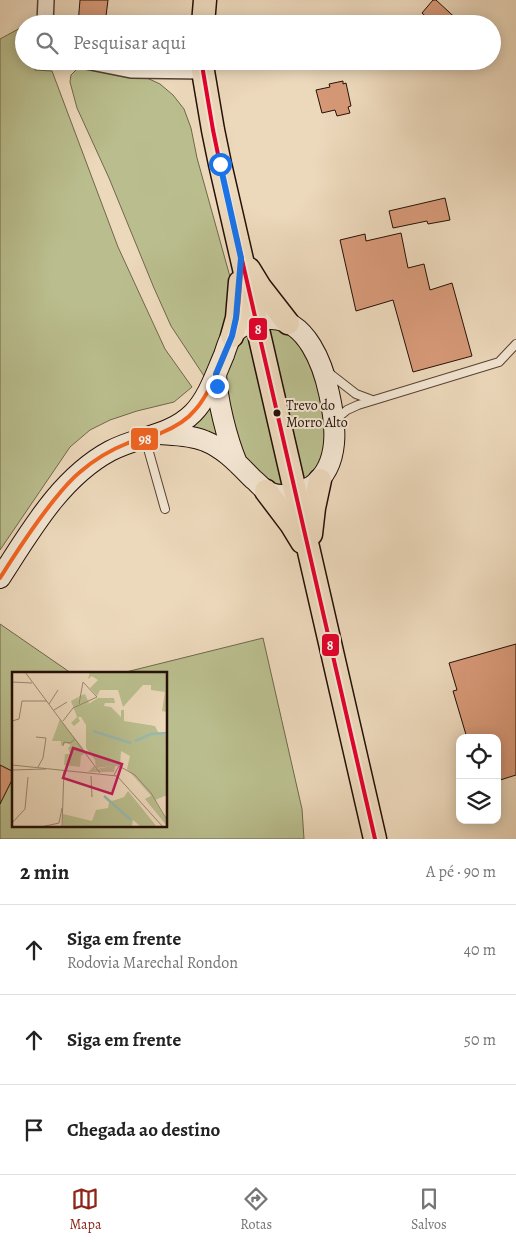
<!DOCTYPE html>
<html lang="pt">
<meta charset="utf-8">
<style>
body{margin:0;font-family:Alegreya,serif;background:#f6f6f6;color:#222}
.controls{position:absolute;right:15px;bottom:15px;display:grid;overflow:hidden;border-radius:10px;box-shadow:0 2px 12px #0003}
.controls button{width:45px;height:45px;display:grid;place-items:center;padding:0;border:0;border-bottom:1px solid #e0e0e0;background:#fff;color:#222;font:25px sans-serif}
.stop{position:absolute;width:15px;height:15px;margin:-11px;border:4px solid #1a73e8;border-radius:50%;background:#fff}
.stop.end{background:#1a73e8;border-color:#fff;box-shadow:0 1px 5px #0008}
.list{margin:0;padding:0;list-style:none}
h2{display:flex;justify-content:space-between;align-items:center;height:65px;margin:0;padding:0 20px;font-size:21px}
h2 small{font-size:16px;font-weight:400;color:#767676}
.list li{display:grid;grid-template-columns:32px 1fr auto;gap:15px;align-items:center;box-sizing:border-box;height:90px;padding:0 20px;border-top:1px solid #e0e0e0}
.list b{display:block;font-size:19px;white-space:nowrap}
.list p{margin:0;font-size:16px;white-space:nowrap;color:#767676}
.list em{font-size:16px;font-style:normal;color:#767676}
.icon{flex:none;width:28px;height:28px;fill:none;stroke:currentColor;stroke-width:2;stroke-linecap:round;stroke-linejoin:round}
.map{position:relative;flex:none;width:516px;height:839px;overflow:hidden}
.search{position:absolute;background:#fff;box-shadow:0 2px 12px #0003;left:15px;right:15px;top:15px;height:55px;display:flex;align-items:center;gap:12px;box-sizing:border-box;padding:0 18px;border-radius:28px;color:#767676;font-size:19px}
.sheet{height:335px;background:#fff}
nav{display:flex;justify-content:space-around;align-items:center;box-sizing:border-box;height:70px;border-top:1px solid #e0e0e0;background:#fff;font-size:14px;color:#767676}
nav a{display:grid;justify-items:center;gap:2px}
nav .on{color:#8f2418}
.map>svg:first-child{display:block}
</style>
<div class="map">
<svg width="516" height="839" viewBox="0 0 516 839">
<rect width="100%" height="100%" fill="#ecd8bb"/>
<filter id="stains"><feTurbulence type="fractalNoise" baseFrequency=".004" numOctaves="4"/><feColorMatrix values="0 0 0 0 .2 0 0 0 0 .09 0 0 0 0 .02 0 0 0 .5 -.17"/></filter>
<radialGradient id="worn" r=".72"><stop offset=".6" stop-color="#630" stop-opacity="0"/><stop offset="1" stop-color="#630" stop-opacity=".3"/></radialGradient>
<path fill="#babe8e" stroke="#70674a" d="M24,26V61H35V70L52,71L118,247L165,349L192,387L174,402L137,411L110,420L90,430L70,447L0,550V39Z
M83,67L147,78L160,84L173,95L184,109L191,128L197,158L232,284L233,302L208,382L171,326L154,288L109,178L77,108L70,82L71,75L77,69Z
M274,326L293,334L315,363L329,450L306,480L277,487L179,430L243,333Z
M0,624L71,673H14V825H166V673H122L263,638L302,809L304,839H0Z"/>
<path fill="#d79978" stroke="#251007" d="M80,0H108L105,24H78Z
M433,0H436L462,24H434L422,13Z
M343,81V84L346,83L351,106L348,107L350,113L337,116L335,110L322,113L316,90L330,87L329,84Z
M445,198L450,220L428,224L427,221L393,228L389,211Z
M401,233L408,268L424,264L430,290L452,283L472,356L413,372L393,300L356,311L340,240L365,234L366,241Z
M516,644V775L497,781V738H467L453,691L457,690L449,663Z
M0,765L14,772V776L0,804Z"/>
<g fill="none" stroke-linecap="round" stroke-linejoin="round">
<g stroke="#574234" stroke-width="10">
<path id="lane" d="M329,373L356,394L372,400
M335,420L347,410L358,405L499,362L516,344
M145,438L165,509"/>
</g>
<g stroke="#574234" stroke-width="18">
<path id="street" d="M45,24L46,0
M86,61L131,70L203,71"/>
</g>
<g stroke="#251007" stroke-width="22">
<path id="secondary" d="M216,374C217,400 227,439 237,463
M0,578C30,532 60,478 110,451C138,436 170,436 193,413C208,398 216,373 224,355C226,349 228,342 231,337C239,325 258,318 272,319C307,320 323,365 329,393C336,424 341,465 312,486C306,489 300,493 294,494C286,496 276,495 268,492C263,489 258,483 253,479C239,465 225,449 205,441C191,435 175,435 160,434"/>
</g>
<g stroke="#251007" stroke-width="25">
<path id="primary" d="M203,24L205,0
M203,61V71L213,130L220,164L375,839
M249,269L260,287L288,323
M232,336L237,318L240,282
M266,491L291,524L302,542
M311,534L314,508L320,480"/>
</g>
<use href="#lane" stroke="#f3e6d3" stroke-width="8"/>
<use href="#street" stroke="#f3e6d3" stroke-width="15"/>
<use href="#secondary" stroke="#f3e6d3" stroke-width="20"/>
<use href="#primary" stroke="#ecd8bb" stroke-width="22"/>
<g stroke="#f3e6d3" stroke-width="8">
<path id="bus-1" d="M203,61V71L213,130L220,164L375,839"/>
</g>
<g stroke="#f3e6d3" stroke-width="8">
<path id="bus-2" d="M0,578C17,551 34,525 54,500C62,490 70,480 80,472C94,460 110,450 128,443C139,440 151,438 161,433C173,428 187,420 195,410C211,393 232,340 237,317C239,302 240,287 241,272"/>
</g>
<use href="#bus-1" stroke="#e4002b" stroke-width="4"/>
<use href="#bus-2" stroke="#f26522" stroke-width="4"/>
</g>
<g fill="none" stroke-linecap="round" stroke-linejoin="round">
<path stroke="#1a73e8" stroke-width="6" d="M217,386L216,374L232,336L236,318L241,258L220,164"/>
</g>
<circle fill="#251007" stroke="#f3e6d3" stroke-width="2" cx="277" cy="413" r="4.5"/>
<g text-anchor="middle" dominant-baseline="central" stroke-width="4" stroke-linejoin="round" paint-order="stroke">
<g font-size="14" fill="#251007" stroke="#f3e6d3" text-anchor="start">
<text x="286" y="405">Trevo do<tspan x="286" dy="17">Morro Alto</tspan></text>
</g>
</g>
<g transform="translate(12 672)">
<rect width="155" height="155" fill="#ecd8bb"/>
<path d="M78,0H155V40L150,39L153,20L139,18V13H131L111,35L106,18H88L85,24L78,16L86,8L80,4L76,7ZM73,22L77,31L67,34L78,31L86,26H102L103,31H93L92,34L99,35L109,45V38H112V49L143,54L146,60L155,63V123L143,128L115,97L118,84L109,79L108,94H103L102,100H76L82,94L84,97L101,94L84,96L83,88L74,76V53L69,45H66L68,49L62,54L59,51L65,45L59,29L66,25V28L67,24ZM48,47L74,80L69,84L68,95L52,93L53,82H58L56,76L59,73L54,71L49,74V69H40ZM116,119L145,155H129L121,148L120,154L51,155V142L80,149L84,138L96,136L97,130L112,125ZM140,123L155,149V154L133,127Z" fill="#babe8e"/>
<path fill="none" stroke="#99baaf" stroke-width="2.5" d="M81,59L119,71M123,69L139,62L155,61M92,124L119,148"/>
<path fill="none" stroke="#9c8873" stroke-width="1" d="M13,0L88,101M0,10L20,11M71,10L85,25M37,32L46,18M67,32L71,10M42,38L55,30M0,49L7,47L10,29H35M51,49L61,36L85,25M24,65L34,66L31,86L26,95M51,74L52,70L58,71L63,67M0,93L105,104L151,155M0,98L34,97M102,103L107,94L123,103L139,121L155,148M79,104L80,125M0,151L13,137L16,105M29,155L47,151L50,136M50,155L52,98"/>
<path fill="#c2185b" fill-opacity="0.15" stroke="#c2185b" stroke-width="2.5" d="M61,76L110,92L100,122L51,106Z"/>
<rect width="155" height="155" fill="none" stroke="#251007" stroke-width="2.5"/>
</g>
<g stroke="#f3e6d3" stroke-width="2">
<rect x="248" y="317" width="20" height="24" rx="5" fill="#e4002b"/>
<rect x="130" y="427" width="29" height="24" rx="5" fill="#f26522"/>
<rect x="321" y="633" width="19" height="24" rx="5" fill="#e4002b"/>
</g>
<g font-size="14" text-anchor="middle" font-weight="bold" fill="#fff">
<text x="258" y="334">8</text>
<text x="145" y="444">98</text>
<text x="330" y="650">8</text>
</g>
<rect width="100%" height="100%" filter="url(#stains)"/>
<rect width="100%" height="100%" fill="url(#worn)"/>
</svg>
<div class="controls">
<button><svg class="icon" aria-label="locate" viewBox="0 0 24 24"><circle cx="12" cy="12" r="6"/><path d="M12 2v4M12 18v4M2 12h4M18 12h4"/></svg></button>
<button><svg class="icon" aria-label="layers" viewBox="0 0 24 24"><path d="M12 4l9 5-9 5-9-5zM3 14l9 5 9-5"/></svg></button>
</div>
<div class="stop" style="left:220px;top:164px"></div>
<div class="stop end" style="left:217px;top:386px"></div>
<div class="search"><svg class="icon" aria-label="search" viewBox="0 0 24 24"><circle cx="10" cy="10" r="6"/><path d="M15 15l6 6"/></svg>Pesquisar aqui</div>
</div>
<section class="sheet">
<h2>2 min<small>A pé · 90 m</small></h2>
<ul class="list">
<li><svg class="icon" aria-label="ahead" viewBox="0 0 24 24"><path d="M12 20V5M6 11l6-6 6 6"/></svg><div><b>Siga em frente</b><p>Rodovia Marechal Rondon</p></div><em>40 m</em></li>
<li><svg class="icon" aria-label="ahead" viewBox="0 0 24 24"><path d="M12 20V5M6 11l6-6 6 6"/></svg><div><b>Siga em frente</b></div><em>50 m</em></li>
<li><svg class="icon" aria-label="arrive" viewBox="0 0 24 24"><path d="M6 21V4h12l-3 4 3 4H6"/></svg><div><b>Chegada ao destino</b></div></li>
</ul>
</section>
<nav>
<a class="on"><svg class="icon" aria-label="map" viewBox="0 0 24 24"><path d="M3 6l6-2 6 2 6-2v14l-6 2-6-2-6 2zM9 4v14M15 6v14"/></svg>Mapa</a>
<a><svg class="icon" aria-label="directions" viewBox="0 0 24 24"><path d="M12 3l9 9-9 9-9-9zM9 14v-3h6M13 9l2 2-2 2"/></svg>Rotas</a>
<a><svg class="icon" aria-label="saved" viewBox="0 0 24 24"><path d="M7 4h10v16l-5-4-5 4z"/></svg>Salvos</a>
</nav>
